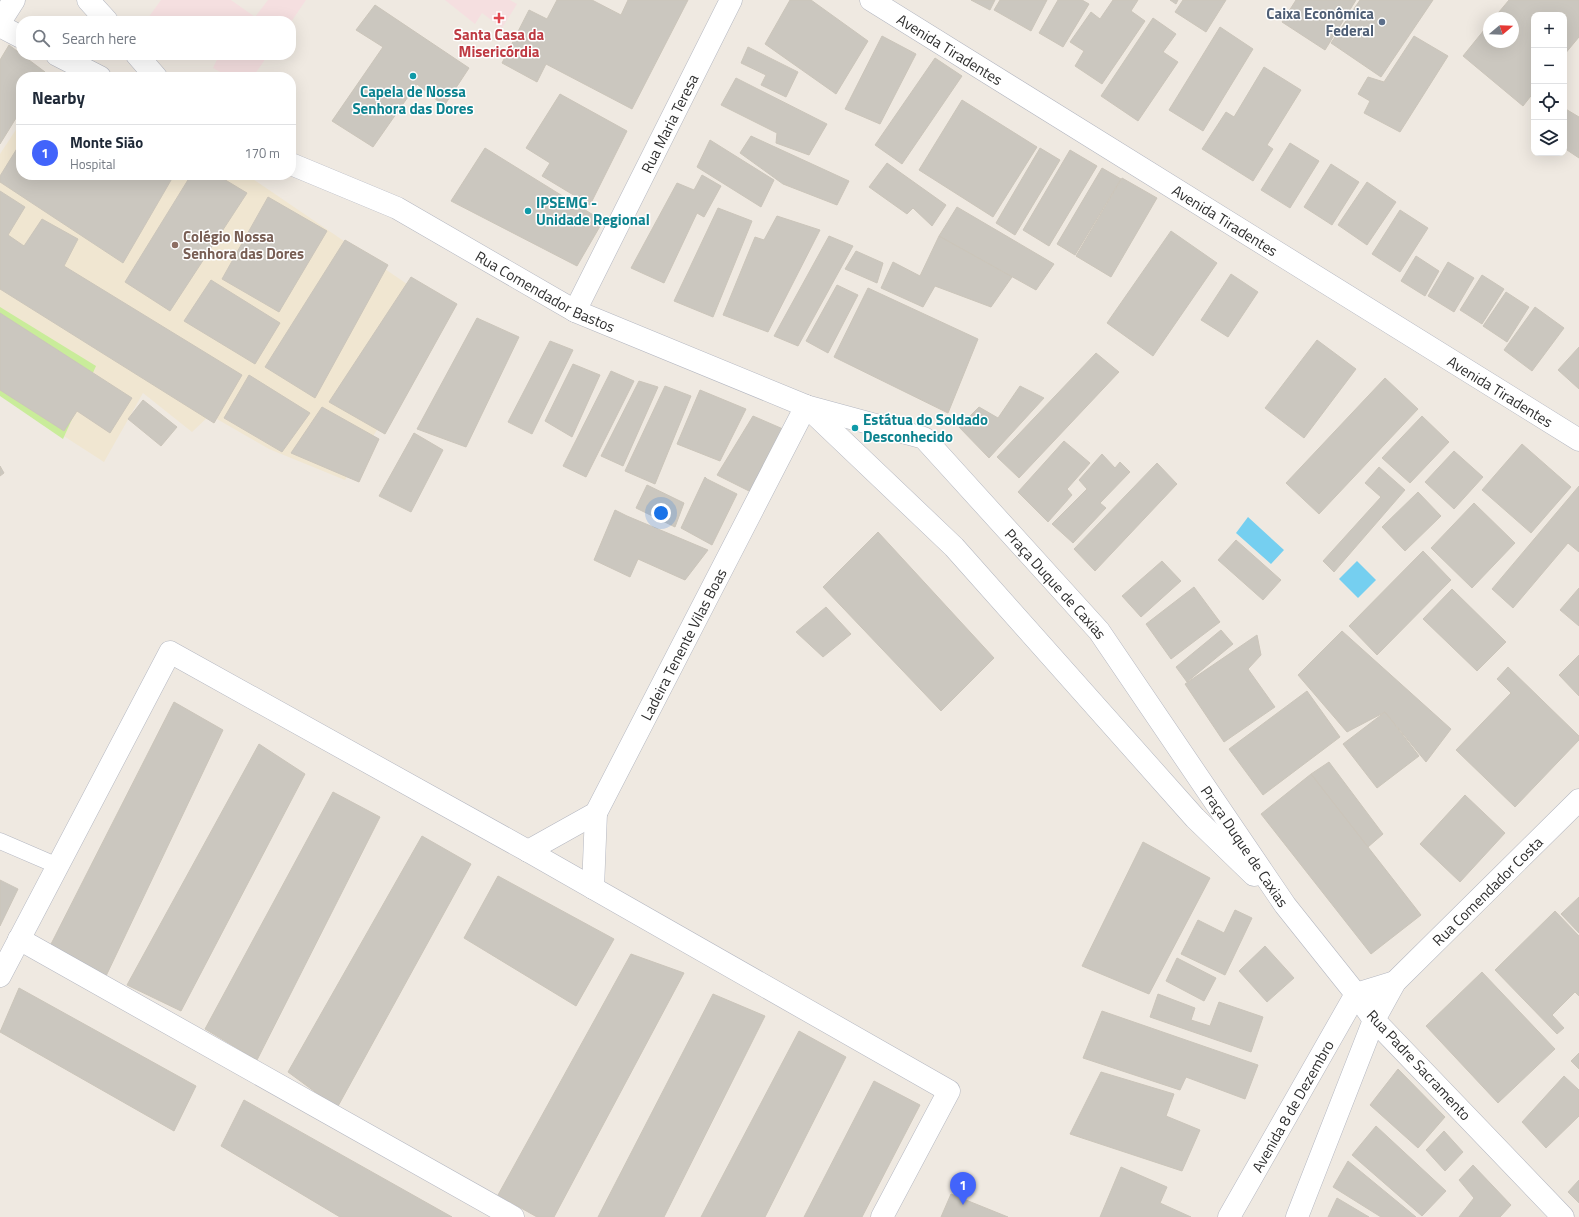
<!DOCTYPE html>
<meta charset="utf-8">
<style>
body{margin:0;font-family:"Titillium Web",sans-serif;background:#f6f6f7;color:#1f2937}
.controls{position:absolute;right:12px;top:12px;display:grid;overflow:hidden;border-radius:8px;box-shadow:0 4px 16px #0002}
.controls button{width:36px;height:36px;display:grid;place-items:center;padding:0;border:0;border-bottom:1px solid #e0e1e3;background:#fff;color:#1f2937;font:20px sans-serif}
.compass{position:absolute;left:1483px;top:12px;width:36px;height:36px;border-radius:50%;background:#fff;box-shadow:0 4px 16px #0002;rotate:71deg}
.you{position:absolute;left:661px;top:513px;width:14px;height:14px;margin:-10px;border:3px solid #fff;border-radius:50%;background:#1a73e8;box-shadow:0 0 0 6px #1a73e833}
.badge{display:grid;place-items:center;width:26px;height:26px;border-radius:50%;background:#4264fb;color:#fff;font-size:13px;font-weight:700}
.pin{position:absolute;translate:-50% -33px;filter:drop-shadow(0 1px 2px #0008)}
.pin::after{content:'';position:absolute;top:21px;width:14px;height:12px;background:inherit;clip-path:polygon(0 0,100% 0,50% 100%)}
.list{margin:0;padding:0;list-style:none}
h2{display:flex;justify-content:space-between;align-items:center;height:52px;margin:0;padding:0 16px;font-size:17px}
h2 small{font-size:13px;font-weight:400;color:#747a83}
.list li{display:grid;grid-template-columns:26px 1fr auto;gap:12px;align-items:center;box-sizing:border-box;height:56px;padding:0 16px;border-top:1px solid #e0e1e3}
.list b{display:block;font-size:15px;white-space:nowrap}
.list p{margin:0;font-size:13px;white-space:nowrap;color:#747a83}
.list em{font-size:13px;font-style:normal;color:#747a83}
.icon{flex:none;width:22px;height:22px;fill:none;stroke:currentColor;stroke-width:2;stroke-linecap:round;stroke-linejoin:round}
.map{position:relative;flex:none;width:1579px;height:1217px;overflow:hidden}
.search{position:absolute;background:#fff;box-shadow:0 4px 16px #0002;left:16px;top:16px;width:280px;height:44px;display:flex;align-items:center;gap:10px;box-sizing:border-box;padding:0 14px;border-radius:16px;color:#747a83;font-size:15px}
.panel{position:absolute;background:#fff;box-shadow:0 4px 16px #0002;left:16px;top:72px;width:280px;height:108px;border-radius:16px}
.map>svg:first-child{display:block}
</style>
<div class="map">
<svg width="1579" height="1217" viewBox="0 0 1579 1217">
<rect width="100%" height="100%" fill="#efe9e1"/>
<path fill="#f0e6d1" d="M21,122V175H247L451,314L345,480L269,449L210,415L192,432L143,393L104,462L0,395V154Z"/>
<path fill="#f5dfe0" d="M161,0H231L255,17L268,0H306L291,22L195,21L191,19L189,21H151L148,18Z
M445,0H510L517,4L502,28L482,13L475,24Z
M219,55H268L253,77H229L213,68Z"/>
<path fill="#c9ec9a" d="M0,307L96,366L63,439L0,396Z"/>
<path fill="#75cff0" d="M1248,517L1284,550L1271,564L1236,533Z
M1357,561L1376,580L1358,598L1339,579Z"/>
<path fill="#cbc7bf" stroke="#cbc5ba" d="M557,0H592L621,15L628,0H688L632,109L546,64L537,82L502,63L529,10L547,19Z
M790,0H811L868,41L836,94L765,44Z
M971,0H995L990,10Z
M1000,0H1047L1031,31L994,10Z
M1058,0H1082L1089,4L1063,47L1039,33Z
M1113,0H1138L1131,11L1145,21L1102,84L1075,66L1084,51L1070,42L1091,12L1100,19Z
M1170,0H1178L1176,4Z
M1183,0H1226L1206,32L1175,12Z
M1296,0H1356L1325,50L1282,22Z
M1360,0H1433L1381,77L1331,43Z
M1509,0H1579V37L1564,55V15H1534V92L1523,106L1463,56L1489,24V42H1513V18H1494Z
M375,5L469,68L444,106L417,84L373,147L332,121L383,47L356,30Z
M1153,18L1176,34L1163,52L1178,62L1138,121L1101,96Z
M1220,27L1253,49L1203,131L1169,110Z
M882,36L916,54L880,124L845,109Z
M1414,36L1448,56L1400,132L1364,113L1370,101L1358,94L1368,77L1384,82Z
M9,45L45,72L42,77H21V110L0,144V60Z
M748,47L798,72L786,97L761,85L766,75L741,63Z
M935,58L962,76L902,164L875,145Z
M1264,67L1301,90L1267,145L1273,149L1253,181L1202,149L1226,112L1234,117Z
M736,78L827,124L809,155L776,143L777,133L721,105Z
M560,94L627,131L590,205L542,176L550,163L526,148Z
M962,100L1037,147L993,217L919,170Z
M1564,108L1579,117V158L1564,148Z
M751,136L849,181L837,205L783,184L740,153Z
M710,140L774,180L761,207L697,167Z
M21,142V175H174L123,263L0,182V176Z
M1290,143L1319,161L1290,208L1261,190Z
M485,148L603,221L577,266L451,201Z
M1040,148L1060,160L1015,235L996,223Z
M1070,150L1097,166L1049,246L1023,230Z
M887,163L946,205L932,226L913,208L907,214L869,187Z
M1331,164L1359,182L1332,225L1304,207Z
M1102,168L1121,179L1075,255L1057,244Z
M191,175H217L247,193L170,311L125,282Z
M702,175L721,186L704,217L697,213L664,283L631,268L677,183L694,190Z
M1122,178L1157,198L1111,277L1076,256Z
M1367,182L1396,202L1367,245L1338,225Z
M0,191L25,207L8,235L24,246L42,219L78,239L64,266L242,375L214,423L0,289Z
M268,197L327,231L279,312L222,279Z
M957,207L1054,264L1036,290L939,236Z
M718,208L752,221L713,317L674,301Z
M1400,210L1428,228L1400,272L1372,254Z
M777,216L820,230L768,332L723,315L755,237L764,240Z
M1171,231L1217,263L1153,356L1107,323Z
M829,236L853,246L798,346L774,336Z
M939,236L1012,277L991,307L935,286L923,307L881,288L893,262L920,276Z
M345,240L388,265L315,398L265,367Z
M856,251L883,263L877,283L845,269Z
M1416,256L1439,271L1425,296L1401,281Z
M1448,262L1474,278L1454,312L1428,296Z
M1231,274L1258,292L1228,337L1201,320Z
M1482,275L1504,289L1482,324L1460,310Z
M411,277L457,304L385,434L329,402Z
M211,280L280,323L255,364L184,321Z
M837,285L858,295L828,353L806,341Z
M868,288L978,339L948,413L834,357Z
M1506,292L1529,307L1507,342L1483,326Z
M1535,307L1564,328L1532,371L1504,350Z
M0,313L132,398L110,433L77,411L64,431L0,390Z
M477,318L519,337L466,447L417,429Z
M1317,340L1356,369L1304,438L1265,408Z
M550,341L573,350L532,434L508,422Z
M1579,347V389L1558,370Z
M1096,353L1119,372L1019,478L997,457Z
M573,364L600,375L572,437L545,421Z
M611,371L634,381L586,477L563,466Z
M249,375L310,413L282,452L224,418Z
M1385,378L1418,409L1319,514L1286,483Z
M639,381L658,387L623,466L601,456Z
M665,386L691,396L655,484L625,471Z
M1020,386L1044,398L989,458L959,427L979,407L998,418Z
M700,390L746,409L720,461L677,444Z
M143,400L177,427L161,446L128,419Z
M322,407L379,439L359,482L291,453Z
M753,416L783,429L751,492L717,475Z
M1422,416L1449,442L1410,483L1382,458Z
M414,433L443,450L411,512L379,496Z
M1064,441L1090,463L1067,489L1072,495L1048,522L1018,492Z
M1522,444L1571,487L1531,533L1482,490Z
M1454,451L1483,477L1454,509L1425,482Z
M1102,454L1115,468L1120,462L1130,472L1100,503L1106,508L1073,543L1052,524L1087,489L1079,480Z
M1157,463L1177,484L1095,571L1074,549Z
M0,466L4,473L0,476Z
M1379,467L1405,490L1334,572L1323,561L1381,497L1365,483Z
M705,477L707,479L737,494L712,545L681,528Z
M647,485L684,503L675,527L636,508Z
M1579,486V552L1568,543L1513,608L1492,589Z
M1418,492L1441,516L1405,551L1382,527Z
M1474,503L1515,543L1472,588L1431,548Z
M615,510L627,516L708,550L685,580L638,559L630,577L594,560Z
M878,532L994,658L941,711L823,587Z
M1236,540L1281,580L1263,600L1218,560Z
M1423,551L1451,580L1377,655L1349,626Z
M1162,561L1181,581L1141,617L1122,596Z
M1194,587L1220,622L1171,659L1146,624Z
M1579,588V626L1560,610Z
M1452,589L1506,642L1477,671L1423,619Z
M826,607L851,634L823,657L796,632Z
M1221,630L1233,644L1187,682L1176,667Z
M1342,631L1451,729L1426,762L1385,712L1347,732L1298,675Z
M1257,635L1261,655L1248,669L1275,707L1224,742L1185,684Z
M1579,655V696L1559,675Z
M1508,667L1579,736V740L1515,807L1456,750L1511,693L1497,679Z
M1307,691L1340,737L1263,795L1229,749Z
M174,702L223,730L106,976L49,948Z
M1385,712L1419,756L1377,788L1343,744Z
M259,744L305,774L181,1011L127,985Z
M1329,762L1383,834L1368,847L1311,774Z
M1311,774L1421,915L1371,954L1261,814Z
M333,792L380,817L257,1060L205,1029Z
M1465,795L1505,833L1460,882L1420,844Z
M422,836L471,864L337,1108L288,1072Z
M1143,842L1210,878L1149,994L1082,966Z
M498,876L614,939L576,1006L464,938Z
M0,880L18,889L0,926Z
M1579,897V933L1561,914Z
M1235,910L1252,918L1225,975L1181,954L1198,920L1224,933Z
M1555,911L1579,936V996L1575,992L1552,1015L1564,1028L1557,1034L1495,970Z
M1265,946L1294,978L1267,1002L1239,971Z
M631,954L684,973L554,1217H537L498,1195Z
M1177,958L1216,978L1204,1001L1166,981Z
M1482,972L1555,1049L1498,1103L1426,1026Z
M19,988L196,1086L174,1131L0,1032Z
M713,994L765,1016L664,1217H598Z
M1158,994L1195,1008L1191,1020L1210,1026L1219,1002L1263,1017L1251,1052L1150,1017Z
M1102,1011L1258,1065L1245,1099L1186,1077L1180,1090L1083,1058Z
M799,1031L846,1057L765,1217H701Z
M1579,1053V1069L1571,1061Z
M1398,1069L1445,1117L1418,1148L1370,1105Z
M1101,1072L1174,1094L1166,1116L1200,1130L1182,1171L1070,1134Z
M1564,1076L1579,1090V1116L1546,1148L1522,1122Z
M874,1081L920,1105L862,1217H804Z
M244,1100L452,1217H340L221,1146Z
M1376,1126L1446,1191L1422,1216L1352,1155Z
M1444,1131L1463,1152L1445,1171L1426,1150Z
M1348,1161L1416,1217H1381L1333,1187Z
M1473,1165L1511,1205L1500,1217H1459L1474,1198L1459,1180Z
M1121,1167L1167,1187L1160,1203L1191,1217H1100Z
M1579,1180V1203L1568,1192Z
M951,1194L1008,1217H941Z
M1337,1198L1369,1217H1328Z"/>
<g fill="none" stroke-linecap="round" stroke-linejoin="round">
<g stroke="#b4b7c1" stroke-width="17">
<path id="lane" d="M0,841L58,866"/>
</g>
<g stroke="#b4b7c1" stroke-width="23">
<g id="street">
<path id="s1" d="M871,0L1579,440"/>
<path id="s2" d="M575,311L731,0"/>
<path id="s3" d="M528,851L596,813L806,406"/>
<path d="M593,888L596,813"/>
<path d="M19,939L513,1217"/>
<path d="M0,976L170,652L528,851L949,1091L882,1217"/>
<path d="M1356,994L1395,982"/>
<path id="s4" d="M1563,1217L1374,1020L1395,982L1579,800"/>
</g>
</g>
<g stroke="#b4b7c1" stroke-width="23">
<g id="secondary">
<path d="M88,0L107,21"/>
<path d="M0,22L14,0"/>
<path d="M0,26L21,37"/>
<path d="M57,55L100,77"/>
<path d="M137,55L156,77"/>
<path id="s5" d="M291,164L397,208L575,311L806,406L924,438L1099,631L1285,905L1356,994L1374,1020L1297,1217"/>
<path d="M807,407L954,547L1195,818L1254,875"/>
<path id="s6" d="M1229,1217L1356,994"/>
</g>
</g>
<use href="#lane" stroke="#fff" stroke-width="16"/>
<use href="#street" stroke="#fff" stroke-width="22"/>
<use href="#secondary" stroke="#fff" stroke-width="22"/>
</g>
<path fill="#e0444e" stroke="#fff" stroke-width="1.5" d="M497 12h4v4h4v4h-4v4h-4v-4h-4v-4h4z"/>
<circle fill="#5c6f8a" stroke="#fff" stroke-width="1.5" cx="1382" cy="22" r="4"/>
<g fill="#0f9aa8" stroke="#fff" stroke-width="1.5">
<circle cx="413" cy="76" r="4"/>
<circle cx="528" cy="211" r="4"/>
<circle cx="855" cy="428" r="4"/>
</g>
<circle fill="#8d6e63" stroke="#fff" stroke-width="1.5" cx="175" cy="245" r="4"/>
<g text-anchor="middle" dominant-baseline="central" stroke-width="3" stroke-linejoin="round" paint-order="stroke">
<g font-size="15" font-weight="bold" fill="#4e5e75" stroke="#fff" text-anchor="end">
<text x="1374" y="13">Caixa Econômica<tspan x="1374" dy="17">Federal</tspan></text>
</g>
<g font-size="15" font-weight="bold" fill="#be3a42" stroke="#fff">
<text x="499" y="34">Santa Casa da<tspan x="499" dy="17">Misericórdia</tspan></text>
</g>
<g font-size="15" fill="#2e2e2e" stroke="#fff">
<text stroke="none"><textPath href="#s1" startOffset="93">Avenida Tiradentes</textPath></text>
<text stroke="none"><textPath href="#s2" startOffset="210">Rua Maria Teresa</textPath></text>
<text stroke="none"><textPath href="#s1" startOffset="417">Avenida Tiradentes</textPath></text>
<text stroke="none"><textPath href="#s5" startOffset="285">Rua Comendador Bastos</textPath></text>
<text stroke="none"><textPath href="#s1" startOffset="741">Avenida Tiradentes</textPath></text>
<text stroke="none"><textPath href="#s5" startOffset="889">Praça Duque de Caxias</textPath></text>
<text stroke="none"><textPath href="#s3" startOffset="268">Ladeira Tenente Vilas Boas</textPath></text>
<text stroke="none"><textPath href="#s5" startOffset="1213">Praça Duque de Caxias</textPath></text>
<text stroke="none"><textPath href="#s4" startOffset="446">Rua Comendador Costa</textPath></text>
<text transform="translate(1419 1065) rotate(47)">Rua Padre Sacramento</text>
<text stroke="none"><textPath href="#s6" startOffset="128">Avenida 8 de Dezembro</textPath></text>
</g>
<g font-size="15" font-weight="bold" fill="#0d838f" stroke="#fff" text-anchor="start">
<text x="413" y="91" text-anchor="middle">Capela de Nossa<tspan x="413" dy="17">Senhora das Dores</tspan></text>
<text x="536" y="202">IPSEMG -<tspan x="536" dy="17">Unidade Regional</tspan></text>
<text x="863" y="419">Estátua do Soldado<tspan x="863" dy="17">Desconhecido</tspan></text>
</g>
<g font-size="15" font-weight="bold" fill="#785e54" stroke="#fff" text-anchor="start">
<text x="183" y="236">Colégio Nossa<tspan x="183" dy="17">Senhora das Dores</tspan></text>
</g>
</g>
</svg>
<div class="controls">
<button>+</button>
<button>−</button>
<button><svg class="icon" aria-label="locate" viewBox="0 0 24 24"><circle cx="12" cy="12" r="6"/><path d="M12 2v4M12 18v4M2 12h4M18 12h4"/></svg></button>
<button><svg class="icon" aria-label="layers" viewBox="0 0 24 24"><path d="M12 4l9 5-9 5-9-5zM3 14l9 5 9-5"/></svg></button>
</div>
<svg class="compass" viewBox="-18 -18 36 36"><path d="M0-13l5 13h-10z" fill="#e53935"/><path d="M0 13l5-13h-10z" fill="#747a83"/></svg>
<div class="you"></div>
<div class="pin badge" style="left:963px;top:1205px">1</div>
<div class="search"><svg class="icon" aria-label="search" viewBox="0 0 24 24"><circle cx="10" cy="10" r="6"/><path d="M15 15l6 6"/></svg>Search here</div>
<section class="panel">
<h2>Nearby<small></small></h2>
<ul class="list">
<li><span class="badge">1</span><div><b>Monte Sião</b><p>Hospital</p></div><em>170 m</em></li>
</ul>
</section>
</div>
